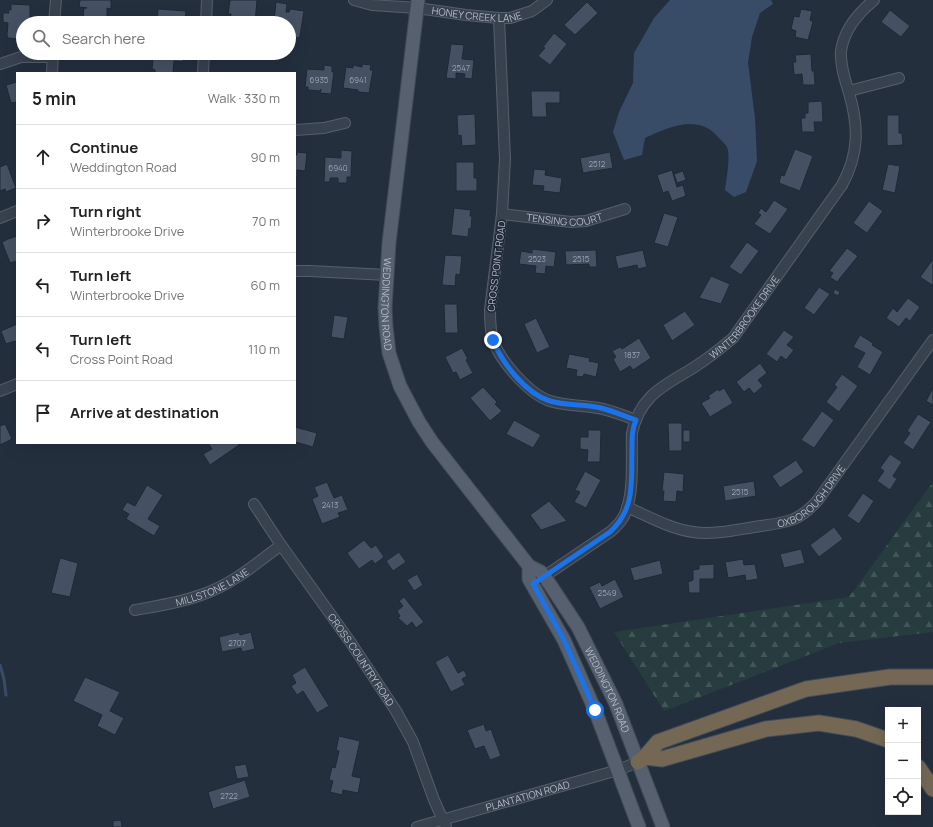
<!DOCTYPE html>
<meta charset="utf-8">
<style>
body{margin:0;font-family:Manrope,sans-serif;background:#f2f2f2;color:#222}
.controls{position:absolute;right:12px;bottom:12px;display:grid;overflow:hidden;border-radius:0px;box-shadow:0 4px 16px #0002}
.controls button{width:36px;height:36px;display:grid;place-items:center;padding:0;border:0;border-bottom:1px solid #e0e0e0;background:#fff;color:#222;font:20px sans-serif}
.stop{position:absolute;width:12px;height:12px;margin:-9px;border:3px solid #1a73e8;border-radius:50%;background:#fff}
.stop.end{background:#1a73e8;border-color:#fff;box-shadow:0 1px 4px #0008}
.list{margin:0;padding:0;list-style:none}
h2{display:flex;justify-content:space-between;align-items:center;height:52px;margin:0;padding:0 16px;font-size:17px}
h2 small{font-size:13px;font-weight:400;color:#767676}
.list li{display:grid;grid-template-columns:26px 1fr auto;gap:12px;align-items:center;box-sizing:border-box;height:64px;padding:0 16px;border-top:1px solid #e0e0e0}
.list b{display:block;font-size:15px;white-space:nowrap}
.list p{margin:0;font-size:13px;white-space:nowrap;color:#767676}
.list em{font-size:13px;font-style:normal;color:#767676}
.icon{flex:none;width:22px;height:22px;fill:none;stroke:currentColor;stroke-width:2;stroke-linecap:round;stroke-linejoin:round}
.map{position:relative;flex:none;width:933px;height:827px;overflow:hidden}
.search{position:absolute;background:#fff;box-shadow:0 4px 16px #0002;left:16px;top:16px;width:280px;height:44px;display:flex;align-items:center;gap:10px;box-sizing:border-box;padding:0 14px;border-radius:22px;color:#767676;font-size:15px}
.panel{position:absolute;background:#fff;box-shadow:0 4px 16px #0002;left:16px;top:72px;width:280px;height:372px;border-radius:0px}
.map>svg:first-child{display:block}
</style>
<div class="map">
<svg width="933" height="827" viewBox="0 0 933 827">
<defs>
<pattern id="forest-firs" width="22" height="20" patternUnits="userSpaceOnUse"><rect width="22" height="20" fill="#263c3f"/><path d="M5 1l3.5 6h-7zM16 11l3.5 6h-7z" fill="#435659"/></pattern>
</defs>
<rect width="100%" height="100%" fill="#242f3e"/>
<path fill="url(#forest-firs)" d="M933,482V632L839,643L664,711L614,632L849,597Z"/>
<path fill="#394c67" d="M670,0H771L773,4L760,13L752,37L748,63L755,118L757,161L746,192L734,197L725,190C726,181 731,156 727,147C725,144 721,140 719,138C699,113 669,127 645,138L642,155L624,160L613,132L619,112L633,83L634,53L654,18Z"/>
<g fill="none" stroke-linecap="round" stroke-linejoin="round">
<path stroke="#394c67" stroke-width="3" d="M0,665L4,679L6,695"/>
</g>
<path fill="#455162" stroke="#1f2835" d="M80,0H111V9L107,8V19H104V23H85L86,20H83L84,8H87L79,7Z
M230,0H257L255,23L247,22V19L239,18V21L230,20L231,14H228Z
M276,2L287,4L286,12H289L290,9L304,11L300,36L298,38L294,37L292,34H289V23H275L276,21H274Z
M587,2L598,13L575,35L564,25Z
M11,4L30,5V22H34V23H23V32H19V39L8,38L7,35L8,23L3,22V13H9L8,10H11Z
M158,9L186,11L185,22L157,23Z
M801,9L812,11L810,20L813,22L808,40L795,37L796,31L791,29L794,16L799,17Z
M890,10L910,26L901,37L881,22Z
M554,33L567,44L550,65L538,56L545,48L543,47Z
M451,44L464,45L462,59L474,60L472,79L464,78L465,74L456,73V79L446,78Z
M76,53H108H102V56Z
M152,53H183V62L174,61L173,73H155V70L152,69L153,59H151Z
M811,54L812,71H814L815,85H803L802,74L794,75L793,62H796L795,55Z
M362,64L371,65L370,70H373L369,93L358,92V90L343,88L346,67L353,68V65L362,67Z
M324,65L332,66V72H334L331,94L320,93L321,89L320,91L308,90V87H305L307,69L324,70Z
M17,82V102L11,103L6,85Z
M531,91H560V103H546L547,117H532Z
M822,101L823,122H814L815,132H802L801,118H805V113H808V102Z
M475,114L476,145L462,146L461,135L458,136L457,115Z
M887,115H899V133H902L903,145L887,146Z
M795,149L813,156L800,191L779,183L781,175L784,176Z
M341,150L352,151L351,177H347V183H338V178H330V182H324L325,157L341,158Z
M297,152L307,153L305,171L297,170V177H295V155H297Z
M610,152L613,168L583,173L580,158Z
M456,162H474V178H477V191H456Z
M7,164L16,188L6,192L5,189L0,191V167Z
M888,164L900,166L895,193L882,190Z
M534,169L546,170L545,175L562,178L560,193L543,191L544,186L532,185Z
M672,170L677,187L683,185L686,196L672,201L668,191L663,193L657,175Z
M683,171L686,180L677,183L674,174Z
M774,200L788,209L770,234L754,224L761,215L758,213L761,208L766,212Z
M869,201L883,211L867,233L853,223Z
M454,208L471,210L470,216H472L471,229L469,228L468,237L451,235Z
M664,213L678,217L668,247L654,243Z
M17,236V261L10,263L2,242L8,239Z
M747,242L759,251L741,275L729,267Z
M847,248L858,256L837,282L830,277L833,273L829,271Z
M532,249L556,252L554,267L546,266L545,274L535,273L536,266L519,264L521,251L532,253Z
M596,250L597,267H589V264L566,265L565,251Z
M643,250L647,267L638,269L637,265L618,269L615,256Z
M445,255L462,256L460,275L456,274L455,286L442,285Z
M933,259V284L932,285L920,277Z
M711,276L730,284L721,304L699,298Z
M819,287L830,294L814,315L804,308Z
M835,289L840,292L838,296L833,293Z
M908,298L920,307L910,321L906,318L899,327L886,318L893,308L897,312Z
M444,304H457L458,333H445Z
M685,311L695,325L672,341L663,325Z
M334,315L348,317L344,339L331,337Z
M536,318L550,347L537,353L524,324Z
M17,324V344L15,341L6,344L1,331Z
M784,330L794,337L787,345L794,350L786,360L781,356L777,362L766,354Z
M860,335L873,343L872,345L883,352L870,375L857,367L865,353L853,347Z
M639,338L651,358L633,370L630,366L620,372L613,359L616,357L612,351L620,347L622,349Z
M462,348L468,359L466,360L473,373L460,380L456,372L453,373L445,357Z
M569,354L590,358L589,361L599,363L596,377L584,374L583,377L576,376L577,370L566,368Z
M760,363L767,373L758,380L763,386L754,394L749,388L744,392L736,382Z
M842,374L858,386L839,412L826,402L837,387L834,385Z
M483,387L497,402L495,404L502,411L490,421L470,398Z
M724,388L733,403L710,417L701,403L710,398L708,396L718,389L719,391Z
M933,388V405L926,401Z
M822,411L834,420L814,448L801,440Z
M918,414L931,422L913,450L903,443L910,433L907,431Z
M514,420L541,435L533,448L506,434Z
M668,423H682V451H669Z
M5,424L12,439L0,445V426Z
M295,427L317,433L313,447L295,442Z
M588,430H601L600,462H587L588,450L580,449V437H588Z
M683,430H690V442H683Z
M208,443H238L239,445L210,465L203,454L212,449Z
M890,454L902,462L893,476L897,479L890,490L877,481L884,471L880,468Z
M796,460L804,472L780,488L772,476Z
M585,471L601,480L586,508L574,502L580,492L575,490Z
M664,472L684,474L683,492L677,491L676,502L663,501L664,491H662Z
M754,481L756,496L725,501L723,486Z
M327,482L334,498L342,495L348,510L338,513L340,517L322,524L312,499L318,496L314,487Z
M147,485L163,495L148,519L160,526L154,536L126,519L129,514L122,510L127,502L135,506Z
M863,493L874,501L859,524L847,516Z
M549,501L567,521L541,530L530,515Z
M834,527L843,539L819,557L810,545Z
M364,540L371,548L376,545L384,557L375,564L372,560L359,569L347,553Z
M801,549L805,563L784,568L780,554Z
M399,552L406,562L393,571L386,561Z
M60,558L78,563L70,597L51,593Z
M743,559L744,565L755,564L758,579L746,581L745,575L728,578L725,562Z
M660,560L663,574L634,581L630,568Z
M714,564V579H700V593H689L688,582L693,580V570L699,569V565Z
M417,574L423,585L414,591L407,580Z
M615,579L624,597L600,609L589,587L600,582L602,586Z
M404,597L424,622L416,628L412,622L407,626L398,618L400,616L397,611L403,606L399,601Z
M239,632L240,635L251,632L255,649L242,652L241,648L222,652L219,637Z
M448,655L458,673L464,670L467,676L462,679L465,685L451,692L435,662Z
M305,667L329,706L317,713L303,691L297,695L291,686L296,683L292,675Z
M85,677L120,692L110,711L124,718L115,735L97,726L102,715L73,701Z
M484,724L486,731L491,729L501,756L490,760L484,746L475,749L467,730Z
M339,736L360,741L352,776L361,778L358,793L343,790L342,795L330,792L333,781L329,780L332,767L335,768L339,751L336,750Z
M246,764L249,777L237,779L234,766Z
M245,780L250,797L213,809L208,792Z
M121,820L122,827H113V821Z"/>
<g fill="none" stroke-linecap="round" stroke-linejoin="round">
<g stroke="#565f6c" stroke-width="12">
<g id="minor">
<path id="s1" d="M354,0L372,5L417,8L466,15L499,18H510L532,11L547,0"/>
<path d="M499,18L505,159L502,214L490,310C490,320 490,330 493,340C500,361 529,394 550,401C565,406 582,405 598,408C611,410 624,416 636,420"/>
<path d="M54,23L56,0"/>
<path d="M206,23L207,0"/>
<path d="M0,64L21,57H53"/>
<path d="M52,73L53,53"/>
<path d="M203,73L204,53"/>
<path d="M849,91L899,78"/>
<path d="M295,130L324,128L345,123"/>
<path id="s2" d="M502,214L571,222L586,221L625,209"/>
<path d="M0,218L17,211"/>
<path d="M295,271H310L387,275"/>
<path d="M0,391L17,384"/>
<path id="s3" d="M254,504L281,545L351,643L396,711L413,742L434,800L446,827"/>
<path id="s4" d="M627,507C648,516 670,529 693,532C713,535 735,530 754,527C767,525 781,524 794,519C803,515 811,508 818,500L933,340"/>
<path id="s5" d="M533,584L610,532C615,528 620,523 624,516C635,493 631,458 632,433C640,395 664,386 693,368C707,359 720,349 733,338L842,185C859,154 859,127 849,93C845,80 840,65 841,51C844,30 858,13 874,0"/>
<path id="s6" d="M135,610C157,606 179,603 201,595C231,585 256,564 281,545"/>
<path id="s7" d="M417,827L618,770L638,762"/>
</g>
</g>
<g stroke="#414a57" stroke-width="15">
<g id="major">
<path id="s8" d="M418,0L389,243L385,308L386,326L389,353L400,386L419,422L432,442L529,566L541,572L545,577L578,627L616,704L663,827"/>
<path d="M529,566V579L564,640L595,710L639,827"/>
</g>
</g>
<g stroke="#434c59" stroke-width="17">
<path id="highway" d="M645,757L662,759L766,729L819,723L856,729L888,740
M638,762L645,757L658,742L806,689L890,677H933
M918,767L933,789"/>
</g>
<use href="#minor" stroke="#38414e" stroke-width="10"/>
<use href="#major" stroke="#56606e" stroke-width="13"/>
<use href="#highway" stroke="#746855" stroke-width="15"/>
</g>
<g fill="none" stroke-linecap="round" stroke-linejoin="round">
<path stroke="#1a73e8" stroke-width="5" d="M493,340C502,363 526,394 550,401C567,406 585,404 601,408C613,411 624,416 636,420C632,429 632,438 632,448C631,481 636,508 610,532L533,584L564,640L595,710"/>
</g>
<g text-anchor="middle" dominant-baseline="central" stroke-width="3" stroke-linejoin="round" paint-order="stroke">
<g font-size="8" fill="#98a1af">
<text x="461" y="67">2547</text>
<text x="319" y="79">6935</text>
<text x="358" y="79">6941</text>
<text x="597" y="163">2512</text>
<text x="338" y="167">6940</text>
<text x="537" y="258">2523</text>
<text x="581" y="258">2515</text>
<text x="632" y="354">1837</text>
<text x="740" y="491">2515</text>
<text x="330" y="504">2413</text>
<text x="607" y="592">2549</text>
<text x="237" y="642">2707</text>
<text x="229" y="795">2722</text>
</g>
<g font-size="10" fill="#b4bcc9" stroke="#1d2633">
<text stroke="none"><textPath href="#s1" startOffset="124">HONEY CREEK LANE</textPath></text>
<text stroke="none"><textPath href="#s2" startOffset="63">TENSING COURT</textPath></text>
<text transform="translate(496 266) rotate(-83)">CROSS POINT ROAD</text>
<text stroke="none"><textPath href="#s8" startOffset="306">WEDDINGTON ROAD</textPath></text>
<text stroke="none"><textPath href="#s5" startOffset="364">WINTERBROOKE DRIVE</textPath></text>
<text stroke="none"><textPath href="#s4" startOffset="201">OXBOROUGH DRIVE</textPath></text>
<text stroke="none"><textPath href="#s6" startOffset="81">MILLSTONE LANE</textPath></text>
<text stroke="none"><textPath href="#s3" startOffset="189">CROSS COUNTRY ROAD</textPath></text>
<text stroke="none"><textPath href="#s8" startOffset="761">WEDDINGTON ROAD</textPath></text>
<text stroke="none"><textPath href="#s7" startOffset="115">PLANTATION ROAD</textPath></text>
</g>
</g>
</svg>
<div class="controls">
<button>+</button>
<button>−</button>
<button><svg class="icon" aria-label="locate" viewBox="0 0 24 24"><circle cx="12" cy="12" r="6"/><path d="M12 2v4M12 18v4M2 12h4M18 12h4"/></svg></button>
</div>
<div class="stop" style="left:595px;top:710px"></div>
<div class="stop end" style="left:493px;top:340px"></div>
<div class="search"><svg class="icon" aria-label="search" viewBox="0 0 24 24"><circle cx="10" cy="10" r="6"/><path d="M15 15l6 6"/></svg>Search here</div>
<section class="panel">
<h2>5 min<small>Walk · 330 m</small></h2>
<ul class="list">
<li><svg class="icon" aria-label="ahead" viewBox="0 0 24 24"><path d="M12 20V5M6 11l6-6 6 6"/></svg><div><b>Continue</b><p>Weddington Road</p></div><em>90 m</em></li>
<li><svg class="icon" aria-label="right" viewBox="0 0 24 24"><path d="M7 20v-9h11M14 6l5 5-5 5"/></svg><div><b>Turn right</b><p>Winterbrooke Drive</p></div><em>70 m</em></li>
<li><svg class="icon" aria-label="left" viewBox="0 0 24 24"><path d="M17 20v-9H6M10 6l-5 5 5 5"/></svg><div><b>Turn left</b><p>Winterbrooke Drive</p></div><em>60 m</em></li>
<li><svg class="icon" aria-label="left" viewBox="0 0 24 24"><path d="M17 20v-9H6M10 6l-5 5 5 5"/></svg><div><b>Turn left</b><p>Cross Point Road</p></div><em>110 m</em></li>
<li><svg class="icon" aria-label="arrive" viewBox="0 0 24 24"><path d="M6 21V4h12l-3 4 3 4H6"/></svg><div><b>Arrive at destination</b></div></li>
</ul>
</section>
</div>
